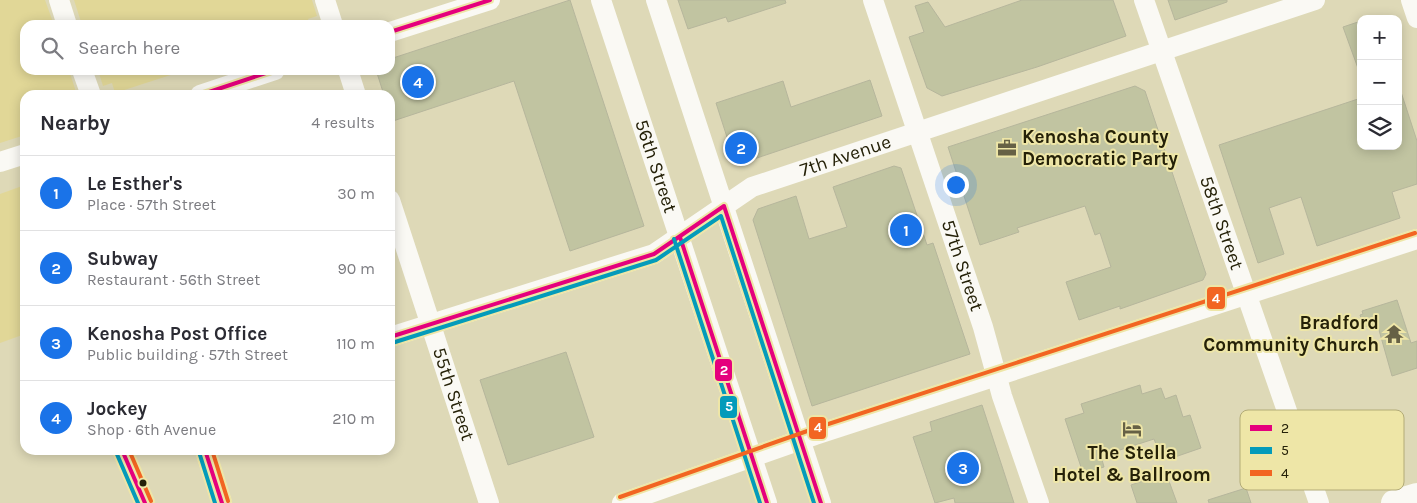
<!DOCTYPE html>
<meta charset="utf-8">
<style>
body{margin:0;font-family:Karla,sans-serif;background:#f7f7f7;color:#2b2b33}
.controls{position:absolute;right:15px;top:15px;display:grid;overflow:hidden;border-radius:10px;box-shadow:0 2px 12px #0003}
.controls button{width:45px;height:45px;display:grid;place-items:center;padding:0;border:0;border-bottom:1px solid #e1e1e2;background:#fff;color:#2b2b33;font:25px sans-serif}
.you{position:absolute;left:955px;top:184px;width:18px;height:18px;margin:-12px;border:4px solid #fff;border-radius:50%;background:#1a73e8;box-shadow:0 0 0 8px #1a73e833}
.badge{display:grid;place-items:center;width:32px;height:32px;border-radius:50%;background:#1a73e8;color:#fff;font-size:16px;font-weight:700}
.pin{position:absolute;translate:-50% -50%;border:2px solid #fff;box-shadow:0 1px 5px #0006}
.list{margin:0;padding:0;list-style:none}
h2{display:flex;justify-content:space-between;align-items:center;height:65px;margin:0;padding:0 20px;font-size:21px}
h2 small{font-size:16px;font-weight:400;color:#7c7c81}
.list li{display:grid;grid-template-columns:32px 1fr auto;gap:15px;align-items:center;box-sizing:border-box;height:75px;padding:0 20px;border-top:1px solid #e1e1e2}
.list b{display:block;font-size:19px;white-space:nowrap}
.list p{margin:0;font-size:16px;white-space:nowrap;color:#7c7c81}
.list em{font-size:16px;font-style:normal;color:#7c7c81}
.icon{flex:none;width:28px;height:28px;fill:none;stroke:currentColor;stroke-width:2;stroke-linecap:round;stroke-linejoin:round}
.map{position:relative;flex:none;width:1417px;height:503px;overflow:hidden}
.search{position:absolute;background:#fff;box-shadow:0 2px 12px #0003;left:20px;top:20px;width:375px;height:55px;display:flex;align-items:center;gap:12px;box-sizing:border-box;padding:0 18px;border-radius:15px;color:#7c7c81;font-size:19px}
.panel{position:absolute;background:#fff;box-shadow:0 2px 12px #0003;left:20px;top:90px;width:375px;height:365px;border-radius:15px}
.map>svg:first-child{display:block}
</style>
<div class="map">
<svg width="1417" height="503" viewBox="0 0 1417 503">
<rect width="100%" height="100%" fill="#ded9b7"/>
<path fill="#e1d797" d="M0,0H45L54,25H25V70H69L77,95H25V135L0,143Z
M74,0H312L317,16L308,19L310,25H82Z
M98,70H186L115,93L112,83L103,86Z
M25,185V334L0,343V194Z"/>
<path fill="#c1c4a1" stroke="#b6b69c" d="M570,0L644,226L570,251L514,81L393,121L390,112V95H384L376,70H390V59Z
M678,0H785L786,3L728,22L726,17L688,29Z
M1022,0H1113L1126,36L1037,67L942,96L927,88L909,37L924,32L915,6L928,2L945,27Z
M1168,0H1227V2L1175,20Z
M1361,21V71H1359L1343,27Z
M870,80L882,116L736,165L716,103L783,81L791,107Z
M1135,86L1145,91L1206,274L1203,280L1120,309V306L1079,320L1066,282L1111,267L1100,233L1095,235L1085,206L1017,228L1019,232L980,245L948,147Z
M1398,92H1401L1417,141V184L1392,192L1400,218L1317,246L1301,197L1269,208L1284,254L1258,263L1219,145L1361,98V146H1398Z
M894,166L901,168L927,245L933,243L970,354L812,406L753,220L758,209L796,196L809,239L847,227L833,187Z
M1397,300L1411,343L1417,341V368L1392,376L1377,323L1364,327L1360,315L1363,314L1362,311Z
M566,352L594,437L508,465L480,380Z
M1140,385L1142,394L1161,388L1165,399L1176,395L1183,417L1190,415L1201,448L1169,459L1165,447L1158,449L1154,439L1101,456L1104,467L1083,473L1065,419L1084,413L1081,404Z
M982,405L1014,503H955L954,498L935,503L913,437L932,431L930,422Z
M1166,473L1177,503H1137L1131,485Z
M1246,488L1251,503H1209L1208,500Z"/>
<g fill="none" stroke-linecap="round" stroke-linejoin="round">
<g stroke="#faf9f4" stroke-width="20">
<path d="M59,0L67,25"/>
<path d="M325,0L333,25"/>
<path id="s1" d="M601,0L767,503"/>
<path d="M656,0L821,503"/>
<path id="s2" d="M873,0L983,327L1002,396L1039,503"/>
<path id="s3" d="M1144,0L1319,503"/>
<path d="M1411,0L1417,18"/>
<path d="M390,32L490,0"/>
<path d="M82,70L91,95"/>
<path d="M348,70L356,95"/>
<path d="M200,95L275,70"/>
<path d="M0,162L25,154"/>
<path id="s4" d="M390,200L489,503"/>
<path id="s5" d="M390,337L654,254L752,187L1315,0"/>
<path d="M205,450L222,503"/>
<path d="M622,503L815,435L1417,239"/>
</g>
<path stroke="#faf9f4" stroke-width="26" d="M1394,503L1417,496"/>
<g stroke="#eee6a7" stroke-width="8">
<path id="bus-1" d="M390,32L490,0
M200,95L275,70
M680,237L767,503
M390,337L654,254L724,206L821,503
M122,450L145,503
M205,450L222,503"/>
</g>
<g stroke="#eee6a7" stroke-width="8">
<path id="bus-2" d="M674,239L760,503
M392,343L656,260L721,216L814,503
M116,452L138,503
M199,452L215,503"/>
</g>
<g stroke="#eee6a7" stroke-width="8">
<path id="bus-3" d="M129,450L151,501
M212,450L228,501
M620,497L813,429L1415,233"/>
</g>
<use href="#bus-1" stroke="#e5007d" stroke-width="4"/>
<use href="#bus-2" stroke="#049bba" stroke-width="4"/>
<use href="#bus-3" stroke="#f26522" stroke-width="4"/>
</g>
<defs>
<g id="office-bare" transform="scale(1.5)"><path d="M-6-3h4V-5.5h4V-3h4V5H-6ZM-1-4.5V-3h2v-1.5ZM-6 0V1H6V0Z" fill="#666145" stroke="#eee6a7" stroke-width="2.5" paint-order="stroke"/></g>
<g id="temple-bare" transform="scale(1.5)"><path d="M0-6L5-2H3V0L6.5 2.5H4V6H1.5V3h-3V6H-4V2.5H-6.5L-3 0V-2H-5Z" fill="#666145" stroke="#eee6a7" stroke-width="2.5" paint-order="stroke"/></g>
<g id="hotel-bare" transform="scale(1.5)"><path d="M-6-4.5h1.5V1H6V5H4.5V3h-9V5H-6ZM-4 0a1.8 1.8 0 1 1 3.6 0ZM.5 0V-2.5h3Q6-2.5 6 0Z" fill="#666145" stroke="#eee6a7" stroke-width="2.5" paint-order="stroke"/></g>
</defs>
<g fill-rule="evenodd">
<use href="#office-bare" x="1007" y="148"/>
<use href="#temple-bare" x="1394" y="334"/>
<use href="#hotel-bare" x="1132" y="429"/>
</g>
<circle fill="#252108" stroke="#eee6a7" stroke-width="2" cx="143" cy="483" r="4.5"/>
<g text-anchor="middle" dominant-baseline="central" stroke-width="4" stroke-linejoin="round" paint-order="stroke">
<g font-size="19" font-weight="bold" fill="#252108" stroke="#eee6a7" text-anchor="start">
<text x="1022" y="137">Kenosha County<tspan x="1022" dy="22">Democratic Party</tspan></text>
<text x="1379" y="323" text-anchor="end">Bradford<tspan x="1379" dy="22">Community Church</tspan></text>
<text x="1132" y="453" text-anchor="middle">The Stella<tspan x="1132" dy="22">Hotel &amp; Ballroom</tspan></text>
</g>
<g font-size="19" fill="#252108" stroke="#eee6a7">
<text stroke="none"><textPath href="#s5" startOffset="494">7th Avenue</textPath></text>
<text stroke="none"><textPath href="#s1" startOffset="175">56th Street</textPath></text>
<text stroke="none"><textPath href="#s3" startOffset="236">58th Street</textPath></text>
<text stroke="none"><textPath href="#s2" startOffset="280">57th Street</textPath></text>
<text stroke="none"><textPath href="#s4" startOffset="204">55th Street</textPath></text>
</g>
</g>
<rect x="1240" y="410" width="164" height="80" rx="8" fill="#eee6a7" stroke="#b2ab77" stroke-width="1"/>
<rect x="1250" y="425" width="22" height="6" fill="#e5007d"/>
<rect x="1250" y="447" width="22" height="7" fill="#049bba"/>
<rect x="1250" y="470" width="22" height="6" fill="#f26522"/>
<g font-size="14" fill="#252108">
<text x="1281" y="433">2</text>
<text x="1281" y="455">5</text>
<text x="1281" y="478">4</text>
</g>
<g stroke="#eee6a7" stroke-width="2">
<rect x="1206" y="286" width="20" height="24" rx="5" fill="#f26522"/>
<rect x="714" y="358" width="19" height="24" rx="5" fill="#e5007d"/>
<rect x="719" y="395" width="19" height="24" rx="5" fill="#049bba"/>
<rect x="808" y="416" width="19" height="24" rx="5" fill="#f26522"/>
</g>
<g font-size="14" text-anchor="middle" font-weight="bold" fill="#fff">
<text x="1216" y="303">4</text>
<text x="724" y="375">2</text>
<text x="729" y="411">5</text>
<text x="818" y="432">4</text>
</g>
</svg>
<div class="controls">
<button>+</button>
<button>−</button>
<button><svg class="icon" aria-label="layers" viewBox="0 0 24 24"><path d="M12 4l9 5-9 5-9-5zM3 14l9 5 9-5"/></svg></button>
</div>
<div class="you"></div>
<div class="pin badge" style="left:906px;top:230px">1</div>
<div class="pin badge" style="left:741px;top:148px">2</div>
<div class="pin badge" style="left:963px;top:468px">3</div>
<div class="pin badge" style="left:418px;top:82px">4</div>
<div class="search"><svg class="icon" aria-label="search" viewBox="0 0 24 24"><circle cx="10" cy="10" r="6"/><path d="M15 15l6 6"/></svg>Search here</div>
<section class="panel">
<h2>Nearby<small>4 results</small></h2>
<ul class="list">
<li><span class="badge">1</span><div><b>Le Esther's</b><p>Place · 57th Street</p></div><em>30 m</em></li>
<li><span class="badge">2</span><div><b>Subway</b><p>Restaurant · 56th Street</p></div><em>90 m</em></li>
<li><span class="badge">3</span><div><b>Kenosha Post Office</b><p>Public building · 57th Street</p></div><em>110 m</em></li>
<li><span class="badge">4</span><div><b>Jockey</b><p>Shop · 6th Avenue</p></div><em>210 m</em></li>
</ul>
</section>
</div>
